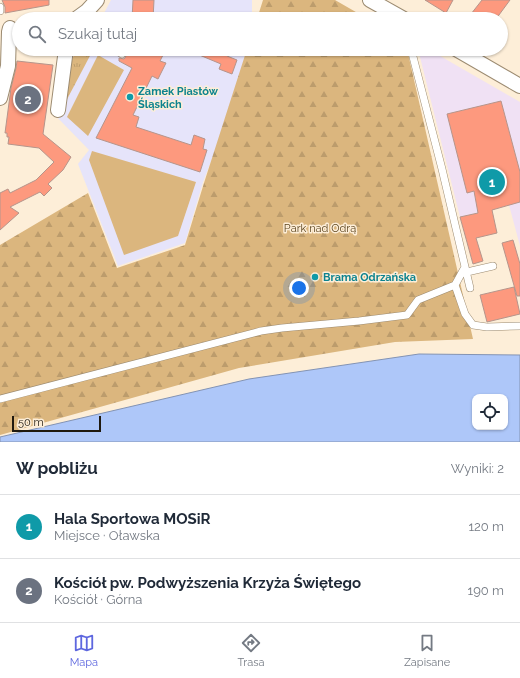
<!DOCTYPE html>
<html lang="pl">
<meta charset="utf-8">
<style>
body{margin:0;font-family:Raleway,sans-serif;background:#f6f6f7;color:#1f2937}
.controls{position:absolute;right:12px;bottom:12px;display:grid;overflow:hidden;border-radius:8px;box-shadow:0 1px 3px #0004}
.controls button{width:36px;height:36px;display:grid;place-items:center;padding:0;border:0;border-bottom:1px solid #e0e1e3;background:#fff;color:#1f2937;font:20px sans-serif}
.scale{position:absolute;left:12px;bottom:10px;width:89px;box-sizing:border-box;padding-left:4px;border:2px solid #1f190f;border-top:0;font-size:11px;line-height:14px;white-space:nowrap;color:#1f190f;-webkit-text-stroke:3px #fdeed8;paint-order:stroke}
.you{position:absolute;left:299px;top:288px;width:14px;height:14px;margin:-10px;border:3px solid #fff;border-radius:50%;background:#1a73e8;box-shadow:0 0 0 6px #1a73e833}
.badge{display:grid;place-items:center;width:26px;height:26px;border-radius:50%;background:#5e67df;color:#fff;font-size:13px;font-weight:700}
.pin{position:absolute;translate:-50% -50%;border:2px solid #fff;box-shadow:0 1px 4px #0006}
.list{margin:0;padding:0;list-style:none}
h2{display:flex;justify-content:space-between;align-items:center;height:52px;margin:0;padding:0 16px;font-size:17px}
h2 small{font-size:13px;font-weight:400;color:#747a83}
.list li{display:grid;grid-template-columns:26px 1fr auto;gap:12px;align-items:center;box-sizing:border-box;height:64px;padding:0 16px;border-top:1px solid #e0e1e3}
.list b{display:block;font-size:15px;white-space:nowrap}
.list p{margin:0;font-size:13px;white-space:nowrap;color:#747a83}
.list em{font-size:13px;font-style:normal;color:#747a83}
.icon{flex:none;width:22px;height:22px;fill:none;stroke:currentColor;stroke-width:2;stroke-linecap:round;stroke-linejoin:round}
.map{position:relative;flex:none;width:520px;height:442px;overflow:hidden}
.search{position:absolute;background:#fff;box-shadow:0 1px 3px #0004;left:12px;right:12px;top:12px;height:44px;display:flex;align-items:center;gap:10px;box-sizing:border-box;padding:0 14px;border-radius:22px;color:#747a83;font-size:15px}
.sheet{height:180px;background:#fff}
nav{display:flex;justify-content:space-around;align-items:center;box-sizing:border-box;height:56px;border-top:1px solid #e0e1e3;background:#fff;font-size:11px;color:#747a83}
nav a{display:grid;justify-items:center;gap:2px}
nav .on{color:#5e67df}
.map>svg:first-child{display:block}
</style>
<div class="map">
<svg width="520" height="442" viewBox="0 0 520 442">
<defs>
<pattern id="grass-tufts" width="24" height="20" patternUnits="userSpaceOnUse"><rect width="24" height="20" fill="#dbb67e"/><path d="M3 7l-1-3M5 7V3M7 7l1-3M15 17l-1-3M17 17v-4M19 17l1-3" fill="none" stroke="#bc9c6c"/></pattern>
<pattern id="forest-firs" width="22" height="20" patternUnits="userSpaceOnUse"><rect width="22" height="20" fill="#dbb67e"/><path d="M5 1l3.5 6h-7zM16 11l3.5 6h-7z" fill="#bc9c6c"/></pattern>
</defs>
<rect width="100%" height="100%" fill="#fdeed8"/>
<path fill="#e6e4fa" d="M111,0H252V19H101Z
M64,49H252V56L203,182L185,243L118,266L78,164L89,150L55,115Z"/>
<path fill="#f0e1f4" d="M418,49H428L520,102V246L509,205L460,217Z"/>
<path fill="url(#grass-tufts)" d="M83,49L92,52L64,105L71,62L74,55Z"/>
<path fill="url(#forest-firs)" d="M263,0H335L368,19H257Z
M247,49H407L473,339L395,342L239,368L0,435V245L88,193L117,268L185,245L204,183Z"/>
<path fill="#dbb67e" d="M98,55L124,70L88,136L67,117Z
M92,151L196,182L178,236L124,255L89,160Z"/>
<path fill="#aec7f9" stroke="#8393b3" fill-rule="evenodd" d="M419,354L520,355V442H0V437L249,379ZM475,397H505V427H475Z"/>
<path fill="#fd997e" stroke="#b5958b" d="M2,0H49V5L5,13V7Z
M133,0H154L153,19H132Z
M425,0H453L446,13Z
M482,0H510L496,19H478L471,14Z
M124,49H166L160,61L166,63L158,79L152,76L133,115L139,117L136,127L191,145L194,135L205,139L203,149L207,150L200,172L96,138L132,68L119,61V58L124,59L126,56L127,52Z
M185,49H229L227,56L237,60L232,74L219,69L221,64Z
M17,61L53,65L43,134L71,157L63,170L48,184L52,188L44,196L40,192L10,207L19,213L0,230V193L8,189L10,193L36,180L54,162L39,148L8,144L9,137H7V133H5L11,88L16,68Z
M501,101L520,172V202L492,210L497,233L476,238L483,261L473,264L460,217L478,213L474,191L467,193L447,114Z
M513,240L520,264V296H517L502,243Z
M514,287L520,314L487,322L480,295Z"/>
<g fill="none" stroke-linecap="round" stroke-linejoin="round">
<g stroke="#9c8b71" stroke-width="8">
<path id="lane" d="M0,7V11
M114,49L122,54
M411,49L442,169L470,288
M467,272L493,266
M455,285L465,314L473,325L487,327L520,326
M0,399L261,331L282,328L359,321L407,315L418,300L455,285L465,267"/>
</g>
<g stroke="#9c8b71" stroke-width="16">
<path id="street" d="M370,0L404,19
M76,19L87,11L97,0
M456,49L520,86
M0,98L8,66L9,32L10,28
M58,110L66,49"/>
</g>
<use href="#lane" stroke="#fff" stroke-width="7"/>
<use href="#street" stroke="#fff" stroke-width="14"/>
</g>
<g fill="#0f9aa8" stroke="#fdeed8" stroke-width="1.5">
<circle cx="130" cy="97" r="4"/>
<circle cx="315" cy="277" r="4"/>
</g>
<g text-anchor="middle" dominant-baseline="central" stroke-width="3" stroke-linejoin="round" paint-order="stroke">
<g font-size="11" font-weight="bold" fill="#0d838f" stroke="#fdeed8" text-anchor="start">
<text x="138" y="91">Zamek Piastów<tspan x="138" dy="13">Śląskich</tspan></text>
<text x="323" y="277">Brama Odrzańska</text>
</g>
<g font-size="11" fill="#5d4620" stroke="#fdeed8">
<text x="320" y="228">Park nad Odrą</text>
</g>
</g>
</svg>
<div class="controls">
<button><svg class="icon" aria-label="locate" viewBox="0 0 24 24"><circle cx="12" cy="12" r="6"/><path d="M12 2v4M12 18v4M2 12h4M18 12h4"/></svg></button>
</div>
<div class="scale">50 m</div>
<div class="you"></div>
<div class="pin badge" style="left:492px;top:182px;background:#0f9aa8">1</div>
<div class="pin badge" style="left:28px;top:99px;background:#6b7280">2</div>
<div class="search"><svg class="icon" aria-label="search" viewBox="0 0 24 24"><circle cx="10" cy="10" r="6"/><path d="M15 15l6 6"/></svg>Szukaj tutaj</div>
</div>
<section class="sheet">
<h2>W pobliżu<small>Wyniki: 2</small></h2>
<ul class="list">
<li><span class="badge" style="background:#0f9aa8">1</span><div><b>Hala Sportowa MOSiR</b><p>Miejsce · Oławska</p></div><em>120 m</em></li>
<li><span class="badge" style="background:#6b7280">2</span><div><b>Kościół pw. Podwyższenia Krzyża Świętego</b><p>Kościół · Górna</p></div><em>190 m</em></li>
</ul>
</section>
<nav>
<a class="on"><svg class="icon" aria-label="map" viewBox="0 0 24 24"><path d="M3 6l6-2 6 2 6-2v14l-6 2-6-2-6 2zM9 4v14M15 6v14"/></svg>Mapa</a>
<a><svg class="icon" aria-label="directions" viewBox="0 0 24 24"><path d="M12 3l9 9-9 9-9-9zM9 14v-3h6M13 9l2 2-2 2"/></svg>Trasa</a>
<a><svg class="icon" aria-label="saved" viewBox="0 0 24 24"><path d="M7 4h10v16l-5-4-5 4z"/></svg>Zapisane</a>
</nav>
